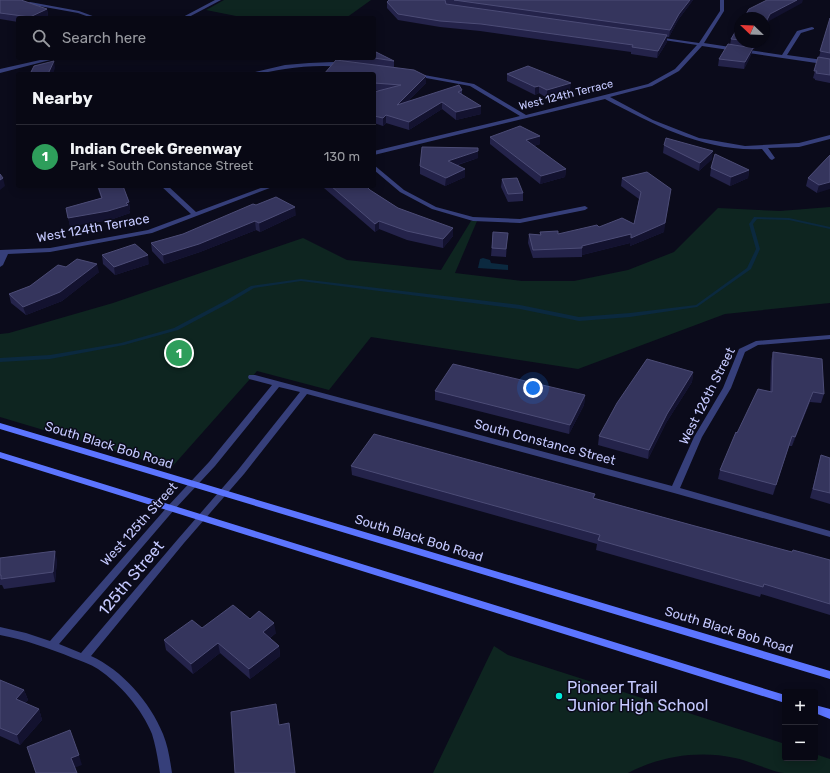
<!DOCTYPE html>
<meta charset="utf-8">
<style>
body{margin:0;font-family:Rubik,sans-serif;background:#161622;color:#f1f3f6}
.controls{position:absolute;right:12px;bottom:12px;display:grid;overflow:hidden;border-radius:4px;box-shadow:0 2px 10px #0003}
.controls button{width:36px;height:36px;display:grid;place-items:center;padding:0;border:0;border-bottom:1px solid #292934;background:#080814;color:#f1f3f6;font:20px sans-serif}
.compass{position:absolute;left:734px;top:12px;width:36px;height:36px;border-radius:50%;background:#080814;box-shadow:0 2px 10px #0003;rotate:293deg}
.you{position:absolute;left:533px;top:388px;width:14px;height:14px;margin:-10px;border:3px solid #fff;border-radius:50%;background:#1a73e8;box-shadow:0 0 0 6px #1a73e833}
.badge{display:grid;place-items:center;width:26px;height:26px;border-radius:50%;background:#00efdc;color:#fff;font-size:13px;font-weight:700}
.pin{position:absolute;translate:-50% -50%;border:2px solid #fff;box-shadow:0 1px 4px #0006}
.list{margin:0;padding:0;list-style:none}
h2{display:flex;justify-content:space-between;align-items:center;height:52px;margin:0;padding:0 16px;font-size:17px}
h2 small{font-size:13px;font-weight:400;color:#989aa0}
.list li{display:grid;grid-template-columns:26px 1fr auto;gap:12px;align-items:center;box-sizing:border-box;height:64px;padding:0 16px;border-top:1px solid #292934}
.list b{display:block;font-size:15px;white-space:nowrap}
.list p{margin:0;font-size:13px;white-space:nowrap;color:#989aa0}
.list em{font-size:13px;font-style:normal;color:#989aa0}
.icon{flex:none;width:22px;height:22px;fill:none;stroke:currentColor;stroke-width:2;stroke-linecap:round;stroke-linejoin:round}
.map{position:relative;flex:none;width:830px;height:773px;overflow:hidden}
.search{position:absolute;background:#080814;box-shadow:0 2px 10px #0003;left:16px;top:16px;width:360px;height:44px;display:flex;align-items:center;gap:10px;box-sizing:border-box;padding:0 14px;border-radius:4px;color:#989aa0;font-size:15px}
.panel{position:absolute;background:#080814;box-shadow:0 2px 10px #0003;left:16px;top:72px;width:360px;height:116px;border-radius:4px}
.map>svg:first-child{display:block}
</style>
<div class="map">
<svg width="830" height="773" viewBox="0 0 830 773">
<rect width="100%" height="100%" fill="#0b0b1b"/>
<path fill="#0e2520" d="M224,0H371L346,18H246L206,10Z
M830,207V303L725,314L578,369L371,337L329,390L257,371L171,468L0,417V334L9,333L113,303L303,238L347,260L441,270L471,221H477L455,273L522,281H574L628,270L674,252L718,208L780,211Z
M494,646L508,655L785,744V758H815V754L830,759V773C815,773 799,773 784,773C770,771 750,761 735,758C699,750 660,756 628,773H433Z"/>
<path fill="#0b293f" d="M483,258L490,260L491,263L508,265V270L478,268L480,259Z"/>
<g fill="none" stroke-linecap="round" stroke-linejoin="round">
<path fill="#0b293f" fill-rule="evenodd" d="M754,217L789,218L830,227V229L789,220L757,219L753,224L760,249L751,269L697,307L630,317L579,321L520,309L301,281L254,288L229,303L178,330L124,345L50,359L0,362V358L50,355L121,343L174,328L225,301L251,286L301,279L520,305L579,317L630,313L696,305L747,268L756,249L749,224Z"/>
<path fill="#363f7a" fill-rule="evenodd" d="M215,0H221L187,18H181Z
M720,0H724V11L704,43L782,55L797,31L812,27L814,28V29L801,33L787,55L830,61V65L702,46L679,71L652,86L610,97L653,120L699,138L745,146L799,143L830,135V139L799,147L768,148L775,158L772,160L770,159L762,149C704,152 655,125 605,99L374,155V151L520,116L470,86L415,76L413,75V73L474,84L526,115L648,84L675,69L697,45L657,39L655,38L657,37L699,43L720,11Z
M30,2L79,11L98,18H92L78,13L28,4V3Z
M49,58H58L0,73V69Z
M333,62L344,63L347,65L344,67C324,65 304,66 285,69C272,71 260,74 247,74L285,65L309,63Z
M374,165L404,190L436,207L473,217L520,219L585,206L588,208L585,210L520,223L473,221L432,209L400,192L374,170Z
M161,186H168L196,212L266,186H275L152,233L50,252L8,254L3,265L0,267V250L50,248L148,230L191,214Z
M830,335V339L758,345L745,352L731,388L702,437L680,488L830,531V537L674,493L307,394L244,474L184,543L91,656C122,670 150,702 163,734C168,746 170,760 172,773H160C158,760 156,747 152,734C142,709 120,684 98,669C90,664 81,661 73,658C49,648 25,640 0,635V627L26,633L50,641L168,506L209,462L272,385L249,379L248,377L249,375H255L672,486L694,437L723,388L739,349L756,341ZM279,387L300,392L238,470L178,539L81,653L59,644L174,510L215,466Z"/>
<path fill="#5c75ff" fill-rule="evenodd" d="M0,423L830,671V679L0,429Z
M0,452L785,695V703L0,458Z
M815,705L830,709V719L815,713Z"/>
</g>
<path fill="#24234a" d="M0,0L47,9L48,16L43,18H18V22L0,19Z
M389,0H693L678,20L669,37H667V42L657,58L631,54V52L480,31L440,27L398,20L387,8V2Z
M830,18V83L815,80V79L813,78Z
M740,24V42H758L754,49H753L751,55L744,69L718,66L719,59L730,45L731,39Z
M342,58H374L394,61V68L426,83L408,101L462,90V94L481,114L456,120L442,109L409,130L386,123L383,126L374,123V92L380,91L374,90V74L342,61Z
M507,74L570,90L547,98L539,93L535,95L507,81Z
M540,136V144L534,146L566,169L565,177L540,184L490,144V137Z
M664,145L712,159L699,171L663,153Z
M830,155L817,193L806,186L808,178Z
M478,158L458,165L465,169V177L445,186L420,174V166Z
M711,168L749,170L748,178L730,186L710,176Z
M647,172L664,232L630,246V243L582,255V257L533,258L528,243L529,234L540,235V232L558,234L599,227L634,224L639,199L621,186L622,178Z
M502,179L523,193V201L508,202L501,187Z
M97,186H123L129,202L130,210H129L130,213L110,220L70,226L66,208L101,198Z
M324,186H366L370,190L398,208L453,236L443,248L407,240L379,229L375,232L324,188Z
M256,205L296,215L260,232L256,230L200,252L164,264L152,251L151,243L183,234Z
M493,232L507,242L506,257L491,256Z
M102,255L149,264L115,275L103,264Z
M66,267L99,272L62,301L26,315L11,303L9,294L30,286Z
M773,352L824,394L821,403L810,402L792,446H789L773,495L718,479L720,470L770,392L771,361Z
M693,372L692,382L666,423L648,459L598,445L599,436Z
M435,391L585,395L584,405L569,434L435,400Z
M821,455L830,458V504L810,498Z
M351,466L595,494L594,498L695,526L792,552L830,560V615L761,594L760,597L596,550L597,544L352,475Z
M0,558L57,560L55,582L4,589L2,585H0Z
M250,619L276,633L270,638L279,646L280,656L250,679L220,653L193,674L166,650L164,640L202,628Z
M0,680L24,690L28,700L25,703L39,709L42,720L20,745L0,736Z"/>
<path fill="#13122f" d="M690,0H693L678,20L669,37L670,30L679,14Z
M797,0H803L802,3L769,21L764,31V26L770,14Z
M47,9L48,16L43,18H30V17Z
M667,35V42L657,58L658,51Z
M756,42H758L754,49Z
M753,48L751,55L744,69L745,62Z
M54,61L55,68L53,74H48Z
M426,76V83L397,112V105Z
M571,83L570,90L547,98V90Z
M539,86V93L535,95V87Z
M442,102V109L409,130V122Z
M481,106V114L456,120V112Z
M386,115V123L383,126V118Z
M540,136V144L526,148V140Z
M478,151V158L447,168L448,161Z
M713,151L712,159L699,171L700,163Z
M465,169V177L445,186L446,178Z
M566,169L565,177L540,184L541,176Z
M749,170L748,178L730,186L731,177Z
M3,178L5,186L0,190V180Z
M830,182V189L817,193L819,185Z
M670,197L664,232L630,246V243L582,255V246L631,234Z
M129,202L130,210H129L130,213L110,220L70,226L68,218Z
M295,207L296,215L260,232L259,223Z
M255,221L256,230L200,252L164,264L163,255Z
M379,221V229L375,232V224Z
M453,228V236L443,248V239Z
M148,255L149,264L115,275L114,267Z
M97,264L99,272L62,301L26,315L23,307Z
M693,372L692,382L666,423L648,459L649,450L667,414Z
M813,392L810,402L792,446L795,437Z
M585,395L584,405L569,434L570,425Z
M792,436L789,446L773,495L776,485Z
M55,551L57,560L55,582L53,572Z
M274,623L276,633L264,642L263,632Z
M218,643L220,653L193,674L191,664Z
M279,646L280,656L250,679L249,669Z
M24,690L28,700L19,710L16,699Z
M39,709L42,720L20,745L17,735Z
M79,755L82,765L74,768L71,758Z"/>
<path fill="#35355d" stroke="#4c4c76" d="M0,0H21L47,9L30,17L0,13Z
M389,0H445L446,4L667,35L658,51L632,47L633,45L481,24L440,21L398,14L387,2Z
M454,0H690L679,14L670,30Z
M767,0H797L770,14L764,26V18H744L749,9Z
M830,18V53L820,51Z
M740,24V40L731,39Z
M728,44L753,48L745,62L719,59Z
M374,51L394,61L374,58Z
M818,57L830,59V75L816,73L817,71H814Z
M336,60L414,70L426,76L397,105L459,85L462,90L458,92L481,106L456,112L442,102L409,122L386,115L383,118L374,116V92L401,85L374,83V74H324Z
M54,61L48,74H30L34,66Z
M528,66L571,83L547,90L539,86L535,87L507,74Z
M520,126L540,136L526,140L566,169L541,176L490,137Z
M666,138L713,151L700,163L664,145Z
M422,147L478,148V151L448,161L465,169L446,178L420,166Z
M715,154L749,170L731,177L711,168Z
M830,155V182L819,185L808,178Z
M647,172L671,189L665,223L631,238V234L582,246V248L533,250L529,234L541,235L540,232L558,231V234L597,225L599,227L622,218L634,224L641,192L622,178Z
M0,174L3,178L0,180Z
M517,178L523,193L508,194L502,179Z
M98,186H123L129,202L126,203L128,205L108,211L68,218L66,208L102,198Z
M331,186H366L370,190L398,208L453,228L443,239L407,231L379,221L375,224Z
M276,197L295,207L259,223L255,221L199,244L163,255L151,243L183,234L253,204L256,205Z
M493,232L508,233L506,249L492,248Z
M135,244L148,255L114,267L102,255Z
M77,259L97,264L60,292L23,307L9,294L30,286L58,265L66,267Z
M773,352L822,359L824,394L813,392L795,437L792,436L776,485L720,470L736,432L737,433L758,389L772,392Z
M647,359L693,372L667,414L649,450L599,436L617,403Z
M453,364L585,395L570,425L435,391Z
M374,434L595,494L593,498L695,526L792,552L793,550L830,560V604L764,584L763,587L598,540L600,535L351,466Z
M821,455L830,458V493L813,489Z
M55,551L53,572L1,579V575H0V558Z
M233,605L250,619L259,611L274,623L263,632L279,646L249,669L218,643L191,664L164,640L192,620L202,628Z
M0,680L24,690L16,699L39,709L17,735L0,728Z
M276,704L279,725L289,723L295,773H235L231,712Z
M70,730L79,755L71,758L77,773H36L27,747Z"/>
<circle fill="#00efdc" stroke="#0b0b1b" stroke-width="1.5" cx="559" cy="696" r="4"/>
<g text-anchor="middle" dominant-baseline="central" stroke-width="3" stroke-linejoin="round" paint-order="stroke">
<g font-size="11" fill="#c5c9ff" stroke="#0b0b1b">
<text transform="translate(566 95) rotate(-14)">West 124th Terrace</text>
</g>
<g font-size="13" fill="#c5c9ff" stroke="#0b0b1b">
<text transform="translate(93 228) rotate(-10)">West 124th Terrace</text>
<text transform="translate(707 396) rotate(-63)">West 126th Street</text>
<text transform="translate(545 442) rotate(15)">South Constance Street</text>
<text transform="translate(109 445) rotate(17)">South Black Bob Road</text>
<text transform="translate(139 524) rotate(-48)">West 125th Street</text>
<text transform="translate(419 538) rotate(17)">South Black Bob Road</text>
<text transform="translate(729 630) rotate(17)">South Black Bob Road</text>
</g>
<g font-size="16" fill="#c5c9ff" stroke="#0b0b1b">
<text transform="translate(131 578) rotate(-50)">125th Street</text>
</g>
<g font-size="16" fill="#c5c9ff" stroke="#0b0b1b" text-anchor="start">
<text x="567" y="687">Pioneer Trail<tspan x="567" dy="18">Junior High School</tspan></text>
</g>
</g>
</svg>
<div class="controls">
<button>+</button>
<button>−</button>
</div>
<svg class="compass" viewBox="-18 -18 36 36"><path d="M0-13l5 13h-10z" fill="#e53935"/><path d="M0 13l5-13h-10z" fill="#989aa0"/></svg>
<div class="you"></div>
<div class="pin badge" style="left:179px;top:353px;background:#2e9e5b">1</div>
<div class="search"><svg class="icon" aria-label="search" viewBox="0 0 24 24"><circle cx="10" cy="10" r="6"/><path d="M15 15l6 6"/></svg>Search here</div>
<section class="panel">
<h2>Nearby<small></small></h2>
<ul class="list">
<li><span class="badge" style="background:#2e9e5b">1</span><div><b>Indian Creek Greenway</b><p>Park · South Constance Street</p></div><em>130 m</em></li>
</ul>
</section>
</div>
